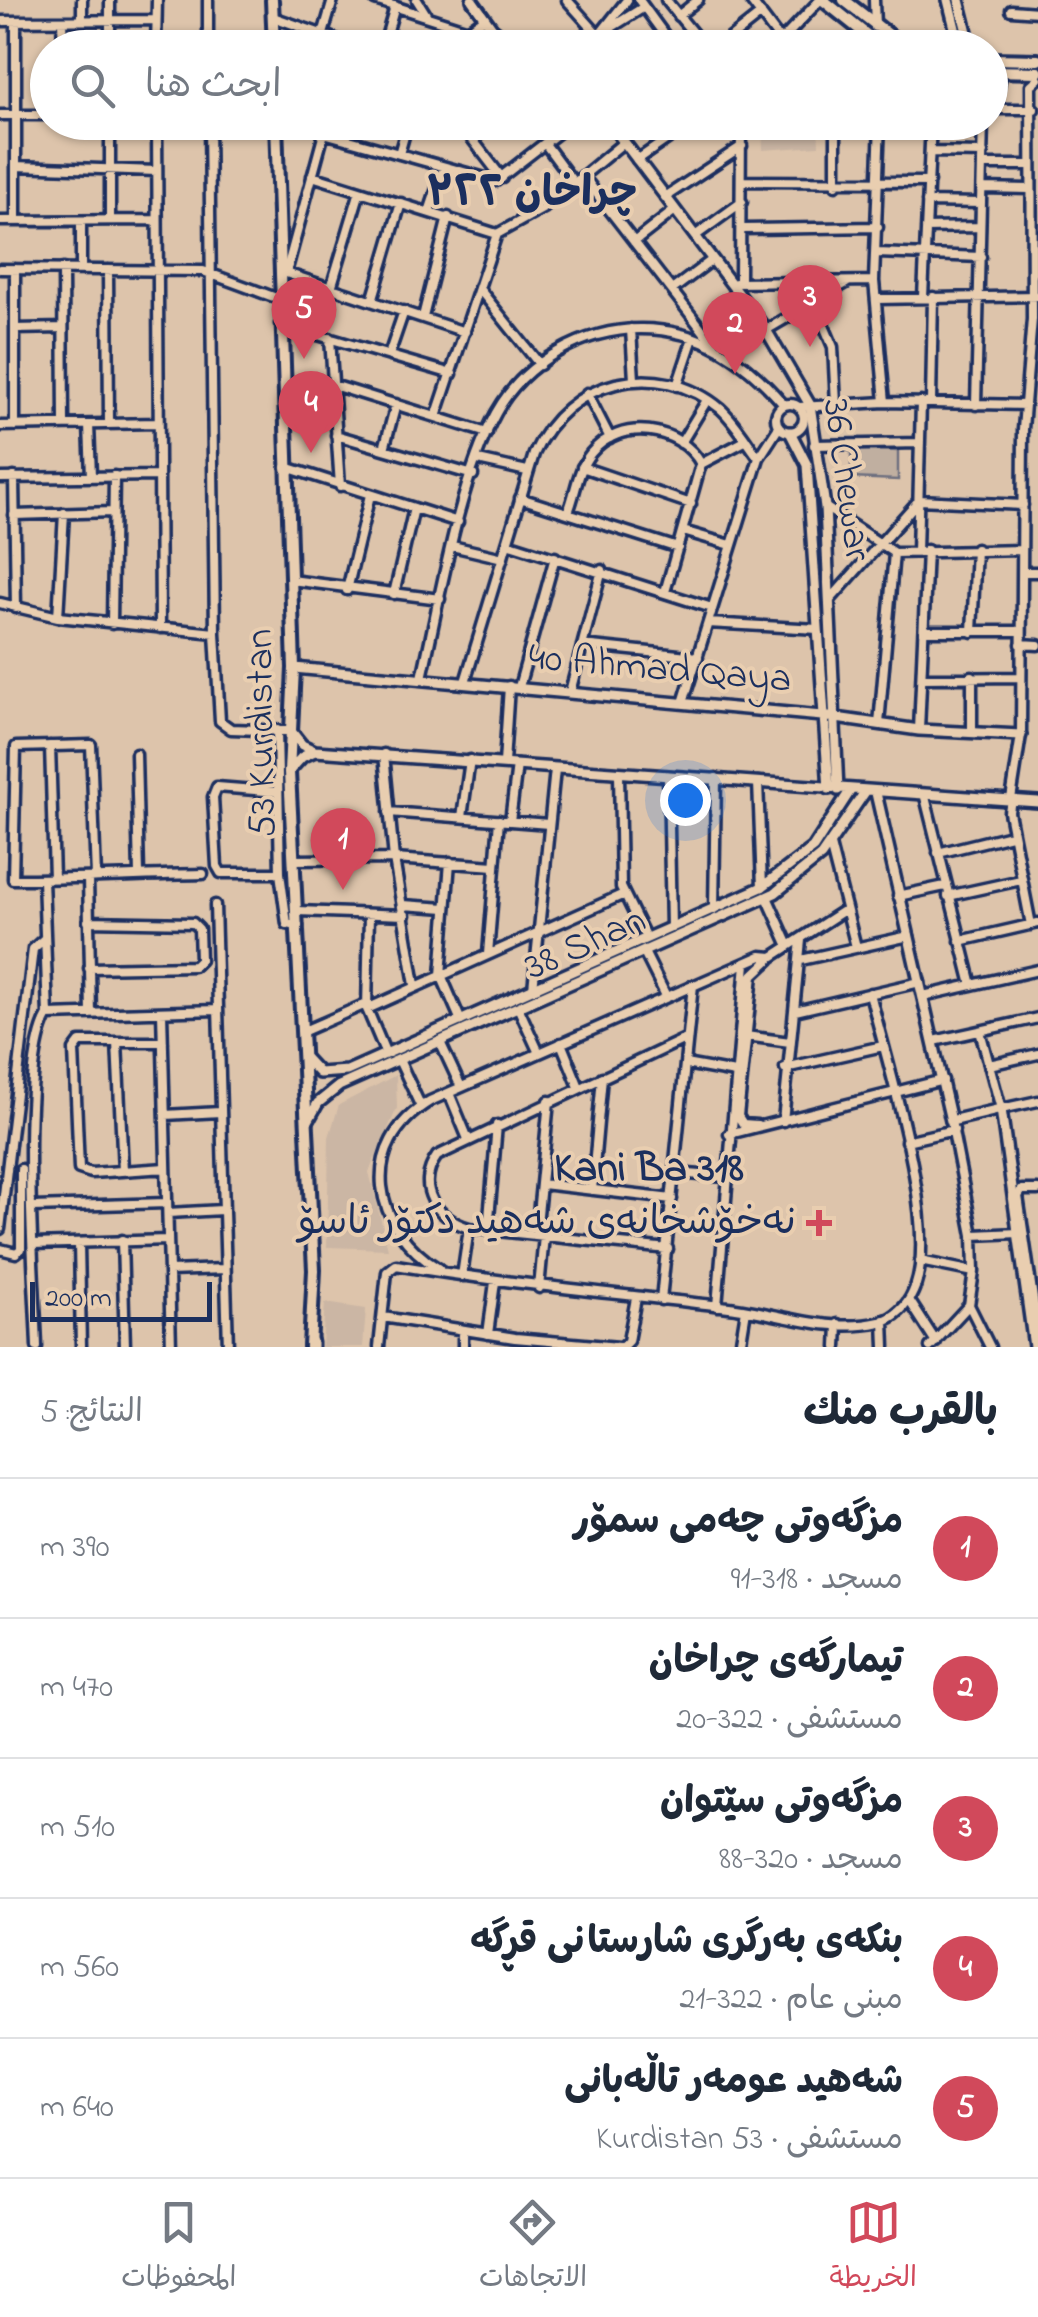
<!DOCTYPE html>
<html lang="ar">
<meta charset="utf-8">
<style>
body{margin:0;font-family:"Indie Flower","Playpen Sans Arabic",sans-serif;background:#f2f2f3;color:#1f2937;direction:rtl}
.scale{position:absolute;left:30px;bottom:25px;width:182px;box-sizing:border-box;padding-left:10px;border:5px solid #1b2f5e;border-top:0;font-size:28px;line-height:35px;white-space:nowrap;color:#1b2f5e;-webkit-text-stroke:8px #e9ceb0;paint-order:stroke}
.you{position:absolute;left:685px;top:800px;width:35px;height:35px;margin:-25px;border:8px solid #fff;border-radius:50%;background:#1a73e8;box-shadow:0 0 0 15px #1a73e833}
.badge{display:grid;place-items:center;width:65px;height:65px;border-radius:50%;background:#d1495b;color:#fff;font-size:32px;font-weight:700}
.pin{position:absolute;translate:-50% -82px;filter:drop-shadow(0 2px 5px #0008)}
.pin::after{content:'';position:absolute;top:52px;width:35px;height:30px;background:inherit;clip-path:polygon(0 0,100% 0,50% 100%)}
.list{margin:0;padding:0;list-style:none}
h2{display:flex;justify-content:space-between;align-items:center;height:130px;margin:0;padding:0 40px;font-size:42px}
h2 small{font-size:32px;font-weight:400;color:#747a83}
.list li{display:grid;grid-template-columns:65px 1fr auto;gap:30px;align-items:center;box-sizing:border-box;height:140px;padding:0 40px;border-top:2px solid #e0e1e3}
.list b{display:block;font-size:38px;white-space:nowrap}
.list p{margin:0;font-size:32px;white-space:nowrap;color:#747a83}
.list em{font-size:32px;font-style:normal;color:#747a83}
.icon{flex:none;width:55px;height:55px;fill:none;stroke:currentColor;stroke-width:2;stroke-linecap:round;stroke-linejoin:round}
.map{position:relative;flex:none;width:1038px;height:1347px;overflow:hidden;direction:ltr}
.search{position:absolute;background:#fff;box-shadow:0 2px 8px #0004;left:30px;right:30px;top:30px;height:110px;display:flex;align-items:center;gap:25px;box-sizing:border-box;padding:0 35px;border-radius:55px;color:#747a83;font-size:38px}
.sheet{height:830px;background:#fff}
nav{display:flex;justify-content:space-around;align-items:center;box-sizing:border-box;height:140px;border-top:2px solid #e0e1e3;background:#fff;font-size:28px;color:#747a83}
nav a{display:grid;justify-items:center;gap:5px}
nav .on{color:#d1495b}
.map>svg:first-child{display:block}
</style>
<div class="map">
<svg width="1038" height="1347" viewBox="0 0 1038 1347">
<rect width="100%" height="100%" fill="#ddc4ab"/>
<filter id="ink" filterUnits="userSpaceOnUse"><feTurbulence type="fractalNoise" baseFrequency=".01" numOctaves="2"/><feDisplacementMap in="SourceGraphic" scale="20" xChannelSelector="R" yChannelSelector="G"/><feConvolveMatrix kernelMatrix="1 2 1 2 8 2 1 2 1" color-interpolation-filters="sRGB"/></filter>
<g filter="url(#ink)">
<path fill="#cbb6a4" d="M762,123H818L819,146L763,150Z
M396,1075L397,1108L369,1172L388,1249L327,1247L329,1137L339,1105Z
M325,1303L366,1309L363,1347H322Z"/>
<path fill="#c0afa0" stroke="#6e6f7f" stroke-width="2.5" d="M851,449L898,451V480L851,478Z"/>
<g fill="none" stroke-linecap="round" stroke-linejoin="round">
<g stroke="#1b2f5e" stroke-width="15">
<path id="minor" d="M82,0V20
M208,0V48
M375,0L468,30L485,18
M417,0L427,16
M567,0L601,38
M639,0L674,48
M666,0L705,48
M750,0L786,48
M874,0L875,27
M1011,10L1038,12
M678,16L698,0
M273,17L361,48
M0,21L156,20
M62,21L63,48
M781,41L820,0
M110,48V0
M156,48L157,0
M319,48L333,0
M383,48L395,6
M589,48L627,0
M616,48L604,32L644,7
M718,48L761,14
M990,109H1034
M994,109L1002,71
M0,115H48
M110,122V220
M157,122L160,628
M209,122L215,633L220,721L231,729L291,731
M459,122L502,178
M880,122L874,281L885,402
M324,133L496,181L572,122
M473,140L495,122
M546,145L574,183
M930,152L983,153
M399,154L408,122
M637,160L692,122
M982,165H1030
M16,166L157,171
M312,176L497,234
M583,176L715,346
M742,181L929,182
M836,185V122
M982,188L1029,189
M665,197L742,146
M927,202L981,203
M429,212L444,167
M0,221L157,220
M16,221V21
M926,228L978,227
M743,229L878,227
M497,234L544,208L624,142
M695,236L742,202
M634,242L675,210
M877,253L981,257
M0,269L203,271L279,299
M63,269L64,425
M81,269V221
M108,270L109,424
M282,271L286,273L327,122
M286,273L465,332
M740,280L741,122
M736,283L874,281
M331,288L360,191
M480,290L540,365
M672,290L712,260
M923,297L931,122
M877,299L1038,296
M372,301L401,203
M814,302L833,347L836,404
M423,317L448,217
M280,324L452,374
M15,329L63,328
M631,329L634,380
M766,330L848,282
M330,338L340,486
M389,355L404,311
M333,385L487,433
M677,386L693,338
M587,393L610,438
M931,402L933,297
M776 418a14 14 0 1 1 28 0a14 14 0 1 1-28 0Z
M976,405L983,122
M800,407L885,402L1025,405
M436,417L497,234
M89,425L91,476
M0,426L158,423
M15,426V269
M336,435L473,475
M681,443L707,400
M814,445L920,443
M384,449L396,404
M478,460L527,471
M701,464L745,441
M286,467L458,522
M582,467L691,504
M14,477L16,608
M0,478L159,476
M520,498L678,548
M825,507L894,553L1022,550
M568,512C576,493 577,470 591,453C620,417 680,426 701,464
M14,515L113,512
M683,531L731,545
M507,543L712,608
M452,546L503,558
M917,552L921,402
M1022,572H1038
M291,580L440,599
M347,590L370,495
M665,592L701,464
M394,594L414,508
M830,600L919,500L1023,505
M0,603L58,617L215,633
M58,617L64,513
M708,623L818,629
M112,624L114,476
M925,631H1021
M972,632L976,549
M1021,644L1038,645
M582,645L698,657
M422,678C439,602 459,480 496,413C524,362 584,329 641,329C702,329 747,361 784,405
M922,678L1020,677
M465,682L534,454C567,380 657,356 721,409C736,423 747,442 759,458
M519,687L555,557
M570,692L602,570
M683,703L759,458L779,427
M879,724L894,553
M277,730L280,873
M919,730L927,550
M972,732V676
M50,746L54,878
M136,754L139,875
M384,754L394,859L415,985
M504,763L509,686
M619,773L621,887L646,938
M668,776L671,928
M758,782L762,887
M278,792L217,787L213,797L217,866L221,873H280L287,924L298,926
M925,797L972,985
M389,812L549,824
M462,817L470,760
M510,821L517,765
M830,845L856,947
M938,853L1011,835
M294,860L394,859L495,866
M450,862L441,975L461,1021
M96,877L91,745L16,747L13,879C76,879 140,875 203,874
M88,878L91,1014
M898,896L945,886
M948,896L1021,880
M767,897L789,946
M215,905L228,1347
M403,905L446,908
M714,909L716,778
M298,911L405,915
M88,921L193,923L199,929L200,960L194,966L89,968
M1031,925L1009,812L1021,735L1023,429L1032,319L1031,85L1038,79
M960,941L1038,923
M644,952L666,996
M488,954L499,820
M801,960L909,936
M533,989L555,769
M923,996L1038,970
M518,1007L539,1053
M367,1009L369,915
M795,1011L920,982
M162,1012L171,1347
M48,1015L218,1010
M304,1031L368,1003
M980,1031L1001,1109L1038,1101
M746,1036L790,1042
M934,1041L1038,1018
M117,1042L123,1171
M163,1042H80L74,1050L79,1169L91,1173L166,1168
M440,1042L461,1087
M561,1043L579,1087
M386,1054L367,1009L624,894
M399,1060L421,1107
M685,1064L735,1073
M989,1065L1038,1054
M785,1068L883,1046
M449,1093L468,1139
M165,1115L220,1112
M783,1121L801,940
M951,1121L973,1235L974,1272L969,1305L990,1347
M757,1125L743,1124L738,1116L753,975L770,959
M729,1134L943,1080
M906,1141L954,1130
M676,1173L725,1177
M542,1184L672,1199
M592,1190L602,1077
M1038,1190H1022L1018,1196L1038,1333
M33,1207L167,1203
M168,1213L222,1210
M469,1228L668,1249
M0,1229L33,949L45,938
M488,1230L497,1125
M536,1235L549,1101
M973,1235L1019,1233
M122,1240L125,1347
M79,1243L81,1347
M33,1244L168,1240
M0,1249L16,1253L21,1249V1169
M920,1261L974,1272
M439,1269C372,1228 357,1145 430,1101L761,956L772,957L846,909
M169,1271L225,1269
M462,1276L469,1228C436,1218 415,1187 437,1156L687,1038
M539,1288L544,1236
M661,1300L693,985
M909,1300L936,1342
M717,1306L746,963
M383,1317L515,1338L619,1347
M884,1320L885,1347
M488,1334L495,1282
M37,1347C35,1278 17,1067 48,1015L43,879
M379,1347L387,1272L396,1265C507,1284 618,1293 729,1307C779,1313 829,1334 880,1322C895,1318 907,1306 913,1292C942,1231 886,1061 870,993
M463,1347V1330
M622,1347L628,1341L636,1298
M740,1347L746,1310
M837,1347L838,1324
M930,1347L969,1305"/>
</g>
<g stroke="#1b2f5e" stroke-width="16">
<path id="tertiary" d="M472,0L492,28L517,48
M948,0L960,48
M959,0L971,48
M609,122L766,330L810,405L825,507L838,790
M790,432L807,465L829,789
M294,668L822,716L919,730L1021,735
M291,731L302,745L315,751L1038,802
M290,770L302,757L315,751
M876,793L951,1121L1001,1109L1034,1347
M305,1058L319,1073L347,1071L762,887L813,848L850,791
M308,1121L318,1103L339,1086L775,893L821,856L865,792"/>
</g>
<g stroke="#1b2f5e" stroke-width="18">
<path id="secondary" d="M272,0L274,48
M823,0L883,48
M844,0L906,48
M990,59L1038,60
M990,71L1038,72
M276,122L294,668L289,772L314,1270L310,1347"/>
</g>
<g stroke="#1b2f5e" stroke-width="19">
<path id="primary" d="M311,1347V1342"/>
</g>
<use href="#minor" stroke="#e9ceb0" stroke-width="8"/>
<use href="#tertiary" stroke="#e9ceb0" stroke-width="9"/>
<use href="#secondary" stroke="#e9ceb0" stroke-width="10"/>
<use href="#primary" stroke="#e9ceb0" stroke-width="11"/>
</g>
</g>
<path fill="#d1495b" stroke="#e9ceb0" stroke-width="4" d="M814 1208h10v10h10v10h-10v10h-10v-10h-10v-10h10z"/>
<g text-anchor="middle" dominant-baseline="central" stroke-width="8" stroke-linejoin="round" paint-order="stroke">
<g font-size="40" fill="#1b2f5e" stroke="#e9ceb0">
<text transform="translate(845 480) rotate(82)">36 Chewar</text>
<text transform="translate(660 670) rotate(5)">40 Ahmad Qaya</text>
<text transform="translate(263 733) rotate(-91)">53 Kurdistan</text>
<text transform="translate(586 945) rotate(-24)">38 Shan</text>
</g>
<g font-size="40" fill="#1b2f5e" stroke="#e9ceb0" text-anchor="end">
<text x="796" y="1223">نەخۆشخانەی شەهید دکتۆر ئاسۆ</text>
</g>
<g font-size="42" font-weight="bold" fill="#1b2f5e" stroke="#e9ceb0">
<text x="532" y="194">چراخان ٣٢٢</text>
<text x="649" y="1169">Kani Ba 318</text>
</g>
</g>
</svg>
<div class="scale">200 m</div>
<div class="you"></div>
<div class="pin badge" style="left:343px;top:890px">1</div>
<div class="pin badge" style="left:735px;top:374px">2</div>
<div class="pin badge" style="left:810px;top:347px">3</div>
<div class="pin badge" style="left:311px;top:453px">4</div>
<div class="pin badge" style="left:304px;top:359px">5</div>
<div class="search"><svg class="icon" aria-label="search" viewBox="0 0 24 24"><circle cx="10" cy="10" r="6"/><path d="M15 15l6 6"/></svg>ابحث هنا</div>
</div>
<section class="sheet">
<h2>بالقرب منك<small>النتائج: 5</small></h2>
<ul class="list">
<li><span class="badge">1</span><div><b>مزگەوتی چەمی سمۆر</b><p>مسجد · 318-91</p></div><em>390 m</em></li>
<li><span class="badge">2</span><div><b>تیمارگەی چراخان</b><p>مستشفى · 322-20</p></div><em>470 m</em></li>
<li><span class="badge">3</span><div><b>مزگەوتی سێتوان</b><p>مسجد · 320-88</p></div><em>510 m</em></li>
<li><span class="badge">4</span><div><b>بنکەی بەرگری شارستانی قڕگە</b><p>مبنى عام · 322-21</p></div><em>560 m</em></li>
<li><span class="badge">5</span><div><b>شەهید عومەر تاڵەبانی</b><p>مستشفى · 53 Kurdistan</p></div><em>640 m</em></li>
</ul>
</section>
<nav>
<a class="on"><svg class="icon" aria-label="map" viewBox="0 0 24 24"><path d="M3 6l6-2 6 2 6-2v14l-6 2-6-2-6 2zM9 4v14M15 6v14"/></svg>الخريطة</a>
<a><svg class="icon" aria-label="directions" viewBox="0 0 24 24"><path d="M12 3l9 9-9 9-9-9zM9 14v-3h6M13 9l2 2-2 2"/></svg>الاتجاهات</a>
<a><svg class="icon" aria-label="saved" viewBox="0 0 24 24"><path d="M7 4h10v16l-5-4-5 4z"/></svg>المحفوظات</a>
</nav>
